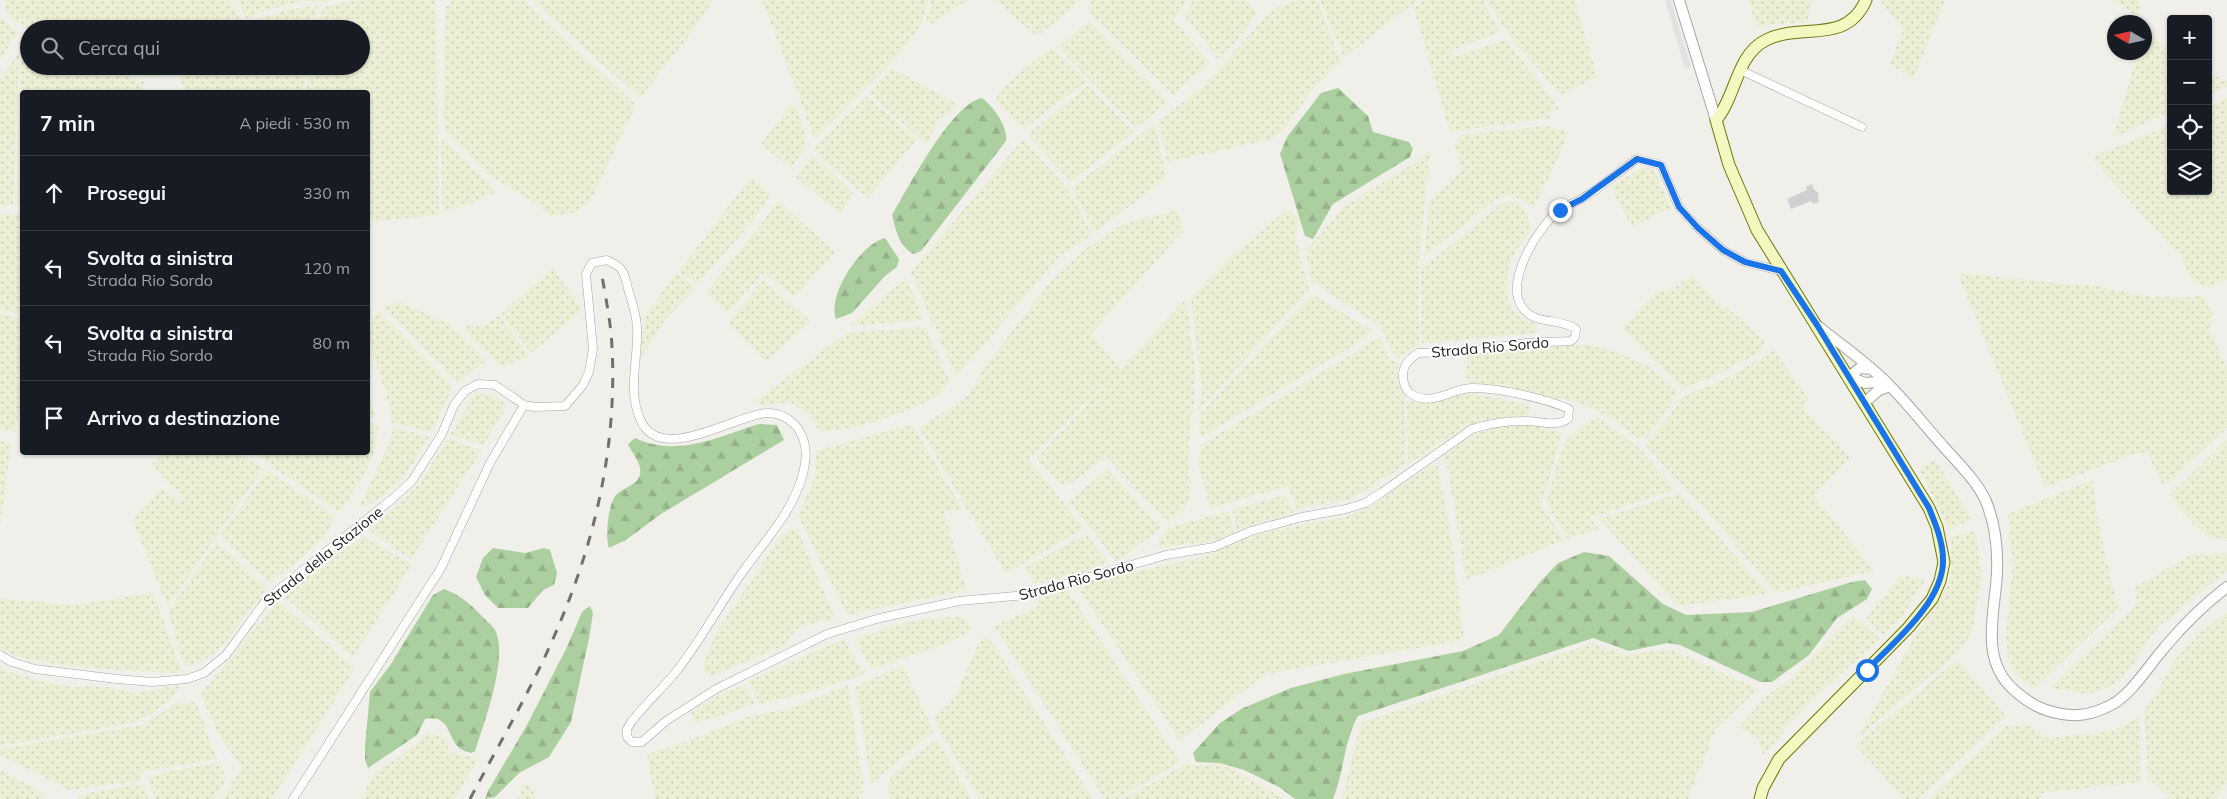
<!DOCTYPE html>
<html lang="it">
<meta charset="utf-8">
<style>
body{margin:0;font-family:Mulish,sans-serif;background:#20242c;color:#f1f3f6}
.controls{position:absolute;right:15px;top:15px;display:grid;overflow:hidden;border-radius:5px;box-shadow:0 1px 4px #0004}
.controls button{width:45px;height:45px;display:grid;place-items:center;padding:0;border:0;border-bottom:1px solid #363941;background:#171b24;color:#f1f3f6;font:25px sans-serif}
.compass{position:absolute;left:2107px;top:15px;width:45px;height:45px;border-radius:50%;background:#171b24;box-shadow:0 1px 4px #0004;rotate:279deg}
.stop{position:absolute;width:15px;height:15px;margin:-11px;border:4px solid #1a73e8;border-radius:50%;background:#fff}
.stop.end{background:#1a73e8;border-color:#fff;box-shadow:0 1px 5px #0008}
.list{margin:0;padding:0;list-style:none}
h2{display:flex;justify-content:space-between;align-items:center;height:65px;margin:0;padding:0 20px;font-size:21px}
h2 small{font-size:16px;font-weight:400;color:#9ea1a6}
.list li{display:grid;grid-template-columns:32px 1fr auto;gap:15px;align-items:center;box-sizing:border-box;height:75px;padding:0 20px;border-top:1px solid #363941}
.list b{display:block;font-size:19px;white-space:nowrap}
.list p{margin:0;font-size:16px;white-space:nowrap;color:#9ea1a6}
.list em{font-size:16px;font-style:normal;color:#9ea1a6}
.icon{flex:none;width:28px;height:28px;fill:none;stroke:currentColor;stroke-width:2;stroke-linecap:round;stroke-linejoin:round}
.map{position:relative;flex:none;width:2227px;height:799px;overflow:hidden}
.search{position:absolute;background:#171b24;box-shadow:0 1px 4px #0004;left:20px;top:20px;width:350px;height:55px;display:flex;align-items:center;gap:12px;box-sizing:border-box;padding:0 18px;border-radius:28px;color:#9ea1a6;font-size:19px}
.panel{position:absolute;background:#171b24;box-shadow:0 1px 4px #0004;left:20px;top:90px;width:350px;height:365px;border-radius:5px}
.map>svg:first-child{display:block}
</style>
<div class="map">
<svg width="2227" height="799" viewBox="0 0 2227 799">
<defs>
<pattern id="farmland-dots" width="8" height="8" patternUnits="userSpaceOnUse" patternTransform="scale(1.25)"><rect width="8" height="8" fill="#ecefd5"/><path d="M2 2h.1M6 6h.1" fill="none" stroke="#cacdb7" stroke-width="1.8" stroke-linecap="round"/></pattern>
<pattern id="forest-firs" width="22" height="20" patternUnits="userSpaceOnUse" patternTransform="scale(1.25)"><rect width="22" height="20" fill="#accf9f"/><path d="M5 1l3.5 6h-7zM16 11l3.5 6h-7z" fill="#94b189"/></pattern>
</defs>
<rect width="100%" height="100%" fill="#f1efe9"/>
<path fill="#d0d0d0" d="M1812,184L1814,190L1818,192L1819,202L1813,204L1811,201L1791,209L1787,199L1807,190L1806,187Z"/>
<path fill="url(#farmland-dots)" d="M5,0H230L244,25L238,29H29L13,20L5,9Z
M238,0H334L325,2L302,1L270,9L246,19Z
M356,0H435L436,6L439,215L368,222V92H306L311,66H361V29H318L322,8Z
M453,0H524L636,105L589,204L576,212L552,217L524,196L489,175L446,132L443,120L445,8Z
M532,0H713L696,27L640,98Z
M762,0H928L921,26L898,56L815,139Z
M932,0H967L931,24L926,19Z
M994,0H1080L1052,25L1037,36Z
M1092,0H1187L1174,21L1210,63L1173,95L1087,10Z
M1193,0H1244L1258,12L1237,41L1218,59L1185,16Z
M1299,0H1317L1341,62L1312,90L1283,131L1272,139L1168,162L1158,122L1202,87L1273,9Z
M1320,0H1418L1344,58Z
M1425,0H1482L1500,32L1452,50L1453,57L1506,40L1554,101L1559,109L1549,112L1550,118L1450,132L1414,8Z
M1486,0H1575L1597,77L1561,95L1514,42Z
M1748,0H1812L1807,22L1772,24L1757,27Z
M1880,0H1945L1913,79L1890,64L1903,31Z
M2110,0H2140L2138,17L2127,9Z
M318,6L314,29H244L256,20L291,9Z
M0,17L19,33L11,42L0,60Z
M1089,21L1168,102L1136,128L1058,47Z
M2148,35L2171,50V112L2113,137L2138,53L2144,52L2145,37Z
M23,40L29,41V66H101L144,82L143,92H22V204H18L21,56Z
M1051,47L1087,81L1023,130L996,100L1000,90Z
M19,53L13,206H0V79Z
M122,66H181L153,78Z
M188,66H307L303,92H185L180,78L183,70Z
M892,68L958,105L936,124L927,145L869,93Z
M2208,73L2227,81V87L2208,95Z
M1088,86L1134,132L1071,182L1027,135Z
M866,96L917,139L868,198L813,150Z
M2227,98V280L2209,287L2200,285L2190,279L2182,259L2093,160L2094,156L2171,125V191H2208V107Z
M792,103L797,108L805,133L804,150L791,168L761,144Z
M1155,123L1166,178L1095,233L1072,188Z
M1545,126L1565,131L1566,135L1564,145L1534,208L1512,195H1502L1424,257L1429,202L1462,171L1454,144L1461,135Z
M443,138L496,191L467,205L443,211L441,146Z
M1023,139L1069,190L1092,235L1059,257L956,377L911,272Z
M1430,150L1418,272L1419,345L1398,358L1393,353L1380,327L1311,281L1306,250L1345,206L1411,165Z
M813,155L853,193L841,214L795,177Z
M1642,167L1654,169L1670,208L1632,227L1611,187Z
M751,177L771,195L757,216L698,284L679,271Z
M779,201L835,252L795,297L763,273L727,313L706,293Z
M1508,202L1519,204L1525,210L1532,230L1516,250L1508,268L1507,284L1508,300L1512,309L1522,318L1536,324L1537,333L1422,343L1421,269L1503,203Z
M1288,209L1298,219L1296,239L1309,289L1197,413L1202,392L1191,297L1231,256Z
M1177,210L1184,230L1091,334L1120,369L1185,300L1188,311L1195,371L1194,402L1188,443L1189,500L1184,510L1168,523L1106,456L1072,483L1060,484L1037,458L1109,380L1028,459L1084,528L1006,574L919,428L968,396L985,366L1052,280L1089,246L1121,225Z
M0,214L22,215V315L0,309Z
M552,268L576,299L581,311L531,353L501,314Z
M677,272L696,288L664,321L643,354L641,348L645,316Z
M1963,273L2074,285H2095L2112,290L2149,296L2176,298L2204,296L2213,314L2210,330L2227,368V428L2169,483L2162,484L2148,454L2140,452L2045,487L1959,277Z
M1693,276L1720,306L1728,308L1764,341V344L1760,352L1721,373L1683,389L1622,328L1656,292L1668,291Z
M763,280L811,321L766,361L728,323Z
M907,280L924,320L849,326L897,285Z
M1312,294L1373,331L1364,339L1200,438L1199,415Z
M398,301L453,326L486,360L458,383L384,308Z
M379,311L453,387L432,432L392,423L389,404L368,338V329Z
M0,314L22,319V391L15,432L0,429Z
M499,316L529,356L502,367L466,333L467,324L481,327Z
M925,327L950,382L939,396L904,412L858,427L820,432L808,414L788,402L761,405L754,402L846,333Z
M1380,337L1389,359L1398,363V384L1405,399V465L1351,499L1297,509L1288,486L1210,508L1198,463L1201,445Z
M1587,344L1616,352L1648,366L1677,391L1675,398L1646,439L1640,440L1611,418L1584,405L1567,400L1471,382L1466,376L1468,355Z
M1774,350L1809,400L1802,407L1850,458L1814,495L1874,571L1776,593L1723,530L1645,445L1686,395L1724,380Z
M368,393L375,414V418L368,416Z
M476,393L492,395L502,401L506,407L484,445L450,435Z
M1470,393L1530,405L1529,415L1486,420L1462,429L1408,464L1407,401L1429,403Z
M1598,418L1619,432L1641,450L1675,489L1590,518L1599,529L1568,539L1546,503L1563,444L1572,434L1593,419Z
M368,422L378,424L375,449L367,469L340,513L253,453L368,452Z
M912,424L962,509L944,512L966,590L847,615L798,516L815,477L816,451Z
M1518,424L1536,425L1562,433L1541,506L1565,540L1466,580L1448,469L1442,457L1475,434L1495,427Z
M394,427L429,437L410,468L387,493L367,506L359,507L389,444Z
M447,439L482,450L411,559L368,530L402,502L420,483Z
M2227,439V539L2211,538L2194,524L2174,502L2170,495Z
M0,441L11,443L1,523H0Z
M162,453H240L263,469L175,596L167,605L132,519L162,488L179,503L183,499L151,465Z
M1935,460L1972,519L1949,529L1919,469Z
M1437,462L1452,542L1464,640L1266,674L1180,741L1076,585L1203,557L1256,535L1300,525L1346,517L1371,506Z
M1108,469L1161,528L1117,562L1069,502Z
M267,470L335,516L325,537L295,564L270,582L220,536Z
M2092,480L2100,533L2118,608L2034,689L2015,674L2008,659L2006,634L2013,563L2008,514Z
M1680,493L1769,594L1677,606L1600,519Z
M1285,495L1294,512L1237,530L1232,510Z
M1229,511L1234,532L1213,541L1158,548L1160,538L1168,528Z
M797,529L835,618L809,624L794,631L785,645L711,676L704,671V660L718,630L782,534Z
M1971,531L1976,534L1982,576L1972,632L1961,650L1857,738L1917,633L1947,587L1951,570V537Z
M1086,534L1108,562L1087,572L1035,584L1024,568Z
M363,536L412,565L353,657L286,598L293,587Z
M217,542L267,588L230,636L214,654L196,665L186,666L181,658L168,611Z
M2227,553V571L2157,628L2125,676L2105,689L2088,694L2049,688L2133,608L2137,598L2133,588L2191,555Z
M1901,575L1925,580L1902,617L1884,635L1866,619Z
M1067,589L1180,762L1117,799H1105L994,626L1037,607L1039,597Z
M153,593L182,673L130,671L59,665L19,657L0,649V599L73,605Z
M278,601L355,668L272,799H222L242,767L219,736L201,694Z
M2227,612V783L2216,799H2170L2148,778L2144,709L2156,693L2174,661L2201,632Z
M1853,615L1880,639L1821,692L1788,725L1780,737L1763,755L1758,738L1738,728L1766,697L1792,677Z
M950,617H964L973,629L949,643L871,669L855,639L906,622Z
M982,636L991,641L1093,799H979L933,718L954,698Z
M844,639L864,675L809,692L760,704L748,681Z
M1592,643L1624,655L1671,649L1758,689L1716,729L1688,799H1342L1361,723Z
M1957,660L2006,716L1918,799H1903L1856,745Z
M903,666L934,731L871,784L856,686Z
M0,669L41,681L71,687H108L135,693L180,685L170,701L138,722L0,746Z
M744,685L755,703L724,715L694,723L691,713L714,697Z
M848,685L864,790L858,799H655L647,754L677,745L748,717L791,708Z
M196,702L217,759L141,772V781L69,790L0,755V749L143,725L174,704Z
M2139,717L2141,782L2042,793L2039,799H1929L2005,726L2030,725L2048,738L2113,731Z
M428,732L447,739L449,752L478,759L455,799H361L375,772L414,747Z
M937,739L971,799H890L888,794L889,777Z
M219,762L226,779L213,799H155L148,776Z
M1188,763L1194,766L1220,763L1285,799H1123Z
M0,770L40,791L47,799H0Z
M526,782L532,789L535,799H517Z
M144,784L148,799H80L76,795Z"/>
<path fill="url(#forest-firs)" d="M1338,88L1368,116L1373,132L1409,142L1413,149L1410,157L1333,204L1313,239L1305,236L1280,154L1287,137L1321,93Z
M982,98C994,107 1008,127 1006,141L921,251L913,254C899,245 896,231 892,215C909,187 951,104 982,98Z
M885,238L899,259L897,267L884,277L852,313L836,319C827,294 861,244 885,238Z
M759,424L777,425L784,440L661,514L626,540L609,548C605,537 608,504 616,495C624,486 643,485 640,468C639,461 631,451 628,444L635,438C678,458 717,437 759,424Z
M493,548L525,553L544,548L550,550L557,573L554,585L543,590L528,608H498L485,595L476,577L483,558Z
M1584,552L1609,556L1663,604L1686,615L1752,612L1852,582L1865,580L1872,589L1867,599L1837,618L1809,655L1772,682H1760L1680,645L1668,643L1629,651L1593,638L1358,716C1344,741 1344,772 1333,799H1295L1279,787L1244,770L1220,763L1196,762L1193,753L1220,723L1243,708L1291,688L1344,674L1463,651L1499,635L1540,582L1558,563Z
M444,589C458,594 468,602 479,613C483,618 491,624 495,630C509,656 484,723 475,751L471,753C467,752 462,750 459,748C447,736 450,714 425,719L417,735L368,768L365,760V746L370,692L391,664L433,595Z
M590,606L593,613L589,638L571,722L549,757L519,773L495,797L485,799L488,791L527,725L567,647L582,612Z"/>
<path fill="#e2e2e2" d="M1665,0H1671L1691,67L1685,69Z"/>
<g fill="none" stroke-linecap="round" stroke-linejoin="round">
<g stroke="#a6a6a6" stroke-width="9">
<path id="minor" d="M1740,70L1862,127
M0,655L12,662L35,669L117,679L152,682L187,679L204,673L226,655L267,599L391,500L412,481L442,434L454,405L465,391L478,384L495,385L524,405L535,407L565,406L583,385L589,372L593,349L586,274L592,263L607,260C611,262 617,265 620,268C624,272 627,283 628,289C632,301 636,313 637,326C639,357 627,389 640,419C659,466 734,415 767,413C780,413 791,419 799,430C808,445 807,460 802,477C792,512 765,541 744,570C720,603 701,641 675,673C661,690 645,704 632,721L627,729V737L632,742H642L666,721L716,689L827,634L880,618L959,601L1027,595L1166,555L1214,547L1251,531L1302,517L1346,509L1365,503L1381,493L1472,429C1488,424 1505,421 1522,421C1538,420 1554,428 1568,419L1569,409C1548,399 1495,387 1471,388C1451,389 1432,407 1411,394C1403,389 1401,374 1405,366C1407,361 1414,356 1418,353L1470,351L1526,343L1571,341L1575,337L1576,329C1558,317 1535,326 1522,307C1504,281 1539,225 1560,210C1567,205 1575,203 1581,199C1601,188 1618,172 1637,159L1661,165L1679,207L1698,228L1723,250L1745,262L1781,271
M293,799L441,568L490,463L524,405"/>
</g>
<g stroke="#a6a6a6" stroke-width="12">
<path id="tertiary" d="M1679,0L1716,120
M1818,326C1842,346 1868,363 1890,386C1909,405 1925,426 1943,446C1957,462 1975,479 1985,499C1995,522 1998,548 1997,573C1995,613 1979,659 2014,690C2024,699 2033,706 2046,710C2070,718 2088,717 2111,705C2131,695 2150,664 2165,647C2185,623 2202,606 2227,587
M1872,369L1860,368L1849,377L1865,383L1877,382L1887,384
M1864,403L1879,390L1890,386"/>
</g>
<g stroke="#697909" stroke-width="13">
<path id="secondary" d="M1760,799L1763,788L1779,759L1908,628L1932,599L1940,581L1944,562L1937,527L1929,508L1757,230L1729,165L1716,120C1736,97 1736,55 1766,40C1801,22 1846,46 1866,0"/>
</g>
<use href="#minor" stroke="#fff" stroke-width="8"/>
<use href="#tertiary" stroke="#fff" stroke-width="10"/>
<use href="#secondary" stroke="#f3f8c0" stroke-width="11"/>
<path stroke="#707070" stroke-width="3" stroke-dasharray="10 10" stroke-linecap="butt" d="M470,799C501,740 536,682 561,620C597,534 617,441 612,347C611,323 606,300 602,276"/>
</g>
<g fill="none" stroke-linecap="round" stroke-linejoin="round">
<path stroke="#1a73e8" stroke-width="6" d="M1560,210L1582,199L1637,159L1661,165L1679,207L1698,228L1723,250L1745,262L1781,271L1817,325L1929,508C1936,525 1943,542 1943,560C1944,601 1893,643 1867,670"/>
</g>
<g text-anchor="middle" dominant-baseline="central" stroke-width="4" stroke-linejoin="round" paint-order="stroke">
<g font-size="15" fill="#222" stroke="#fff">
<text transform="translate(1490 347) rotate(-5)">Strada Rio Sordo</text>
<text transform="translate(323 556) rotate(-39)">Strada della Stazione</text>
<text transform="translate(1076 580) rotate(-15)">Strada Rio Sordo</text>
</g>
</g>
</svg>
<div class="controls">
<button>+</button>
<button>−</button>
<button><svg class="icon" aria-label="locate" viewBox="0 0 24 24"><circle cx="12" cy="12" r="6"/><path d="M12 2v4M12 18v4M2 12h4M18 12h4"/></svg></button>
<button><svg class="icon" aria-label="layers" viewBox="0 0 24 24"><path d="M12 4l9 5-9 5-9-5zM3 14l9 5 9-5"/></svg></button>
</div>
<svg class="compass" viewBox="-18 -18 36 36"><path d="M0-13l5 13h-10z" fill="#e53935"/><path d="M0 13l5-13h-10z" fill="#9ea1a6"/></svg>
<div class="stop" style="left:1867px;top:670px"></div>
<div class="stop end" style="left:1560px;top:210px"></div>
<div class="search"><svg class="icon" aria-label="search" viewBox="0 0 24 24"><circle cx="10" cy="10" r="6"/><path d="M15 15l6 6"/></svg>Cerca qui</div>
<section class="panel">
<h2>7 min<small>A piedi · 530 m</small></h2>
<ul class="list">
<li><svg class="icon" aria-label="ahead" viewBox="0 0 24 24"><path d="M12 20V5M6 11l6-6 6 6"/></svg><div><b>Prosegui</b></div><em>330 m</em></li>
<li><svg class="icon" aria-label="left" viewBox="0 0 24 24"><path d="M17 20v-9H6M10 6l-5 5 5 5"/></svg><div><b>Svolta a sinistra</b><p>Strada Rio Sordo</p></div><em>120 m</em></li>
<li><svg class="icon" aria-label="left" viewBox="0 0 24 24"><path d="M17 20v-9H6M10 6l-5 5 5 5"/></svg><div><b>Svolta a sinistra</b><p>Strada Rio Sordo</p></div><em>80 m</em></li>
<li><svg class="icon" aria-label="arrive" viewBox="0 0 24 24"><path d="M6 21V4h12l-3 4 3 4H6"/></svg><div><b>Arrivo a destinazione</b></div></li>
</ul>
</section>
</div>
